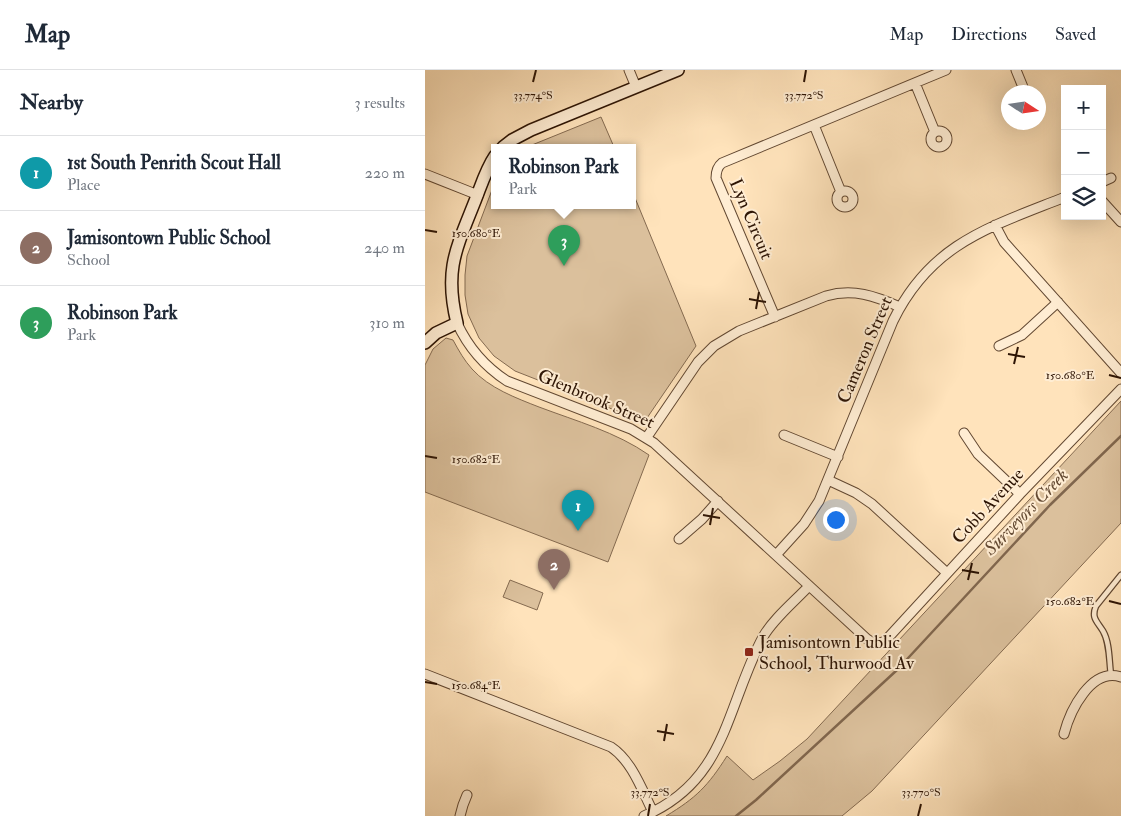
<!DOCTYPE html>
<meta charset="utf-8">
<style>
body{margin:0;font-family:"IM FELL Double Pica",serif;background:#f6f6f7;color:#1f2937}
.controls{position:absolute;right:15px;top:15px;display:grid;overflow:hidden;border-radius:0px;box-shadow:0 5px 20px #0002}
.controls button{width:45px;height:45px;display:grid;place-items:center;padding:0;border:0;border-bottom:1px solid #e0e1e3;background:#fff;color:#1f2937;font:25px sans-serif}
.compass{position:absolute;left:576px;top:15px;width:45px;height:45px;border-radius:50%;background:#fff;box-shadow:0 5px 20px #0002;rotate:102deg}
.you{position:absolute;left:410px;top:449px;width:18px;height:18px;margin:-12px;border:4px solid #fff;border-radius:50%;background:#1a73e8;box-shadow:0 0 0 8px #1a73e833}
.badge{display:grid;place-items:center;width:32px;height:32px;border-radius:50%;background:#8f2418;color:#fff;font-size:16px;font-weight:700}
.pin{position:absolute;translate:-50% -41px;filter:drop-shadow(0 1px 2px #0008)}
.pin::after{content:'';position:absolute;top:26px;width:18px;height:15px;background:inherit;clip-path:polygon(0 0,100% 0,50% 100%)}
.popup{position:absolute;left:66px;top:74px;width:145px;height:65px;box-sizing:border-box;display:grid;place-content:center;border-radius:0px;background:#fff;filter:drop-shadow(0 1px 4px #0005);font-size:16px;white-space:nowrap;color:#747a83}
.popup b{font-size:19px;color:#1f2937}
.popup::after{content:'';position:absolute;left:50%;top:100%;margin-left:-10px;border:10px solid transparent;border-top-color:#fff}
.list{margin:0;padding:0;list-style:none}
h2{display:flex;justify-content:space-between;align-items:center;height:65px;margin:0;padding:0 20px;font-size:21px}
h2 small{font-size:16px;font-weight:400;color:#747a83}
.list li{display:grid;grid-template-columns:32px 1fr auto;gap:15px;align-items:center;box-sizing:border-box;height:75px;padding:0 20px;border-top:1px solid #e0e1e3}
.list b{display:block;font-size:19px;white-space:nowrap}
.list p{margin:0;font-size:16px;white-space:nowrap;color:#747a83}
.list em{font-size:16px;font-style:normal;color:#747a83}
.icon{flex:none;width:28px;height:28px;fill:none;stroke:currentColor;stroke-width:2;stroke-linecap:round;stroke-linejoin:round}
.map{position:relative;flex:none;width:696px;height:746px;overflow:hidden}
header{display:flex;align-items:center;gap:30px;box-sizing:border-box;height:70px;padding:0 25px;background:#fff;border-bottom:1px solid #e0e1e3}
header strong{font-size:24px}
nav{display:flex;gap:28px;margin-inline-start:auto;font-size:18px}
main{display:flex}
aside{flex:1;background:#fff}
.map>svg:first-child{display:block}
</style>
<header>
<strong>Map</strong>
<nav><a>Map</a><a>Directions</a><a>Saved</a></nav>
</header>
<main>
<aside>
<h2>Nearby<small>3 results</small></h2>
<ul class="list">
<li><span class="badge" style="background:#0f9aa8">1</span><div><b>1st South Penrith Scout Hall</b><p>Place</p></div><em>220 m</em></li>
<li><span class="badge" style="background:#8d6e63">2</span><div><b>Jamisontown Public School</b><p>School</p></div><em>240 m</em></li>
<li><span class="badge" style="background:#2e9e5b">3</span><div><b>Robinson Park</b><p>Park</p></div><em>310 m</em></li>
</ul>
</aside>
<div class="map">
<svg width="696" height="746" viewBox="0 0 696 746">
<rect width="100%" height="100%" fill="#ffe3bb"/>
<filter id="stains"><feTurbulence type="fractalNoise" baseFrequency=".004" numOctaves="4"/><feColorMatrix values="0 0 0 0 .2 0 0 0 0 .09 0 0 0 0 .02 0 0 0 .5 -.17"/></filter>
<radialGradient id="worn" r=".72"><stop offset=".6" stop-color="#630" stop-opacity="0"/><stop offset="1" stop-color="#630" stop-opacity=".3"/></radialGradient>
<path fill="#dbc09c" stroke="#846a50" d="M176,47L189,77H102Z
M70,112V135H208V123L271,276L222,348L215,350L90,301L69,286L54,268L43,244L40,225V205L42,186Z
M21,268L28,270C34,281 39,290 47,299C64,318 91,328 114,337C151,351 191,362 224,385L183,492L0,422V295L8,279Z
M696,331V453L447,721L417,746H241C271,728 283,716 302,686L328,710L355,691L382,669Z
M85,510L118,523L112,540L78,527Z"/>
<g fill="none" stroke-linecap="round" stroke-linejoin="round">
<path stroke="#80664d" stroke-width="2.5" d="M311,746L331,730L472,600L625,435L696,366"/>
<g stroke="#624832" stroke-width="7">
<path id="lane" d="M686,605C684,591 685,573 678,561C672,551 666,548 671,536L696,505"/>
</g>
<g stroke="#624832" stroke-width="11">
<path id="street" d="M204,0L211,17
M591,0L600,22
M490,13L510,62
M614,33V39
M389,55L416,122
M506 69a8 8 0 1 1 16 0a8 8 0 1 1-16 0Z
M0,104L53,125
M677,112L686,108
M412 129a8 8 0 1 1 16 0a8 8 0 1 1-16 0Z
M677,131L696,152
M570,155L579,172L696,303
M350,247L291,108C291,102 292,97 297,93L521,0
M32,253C43,277 59,296 82,311L206,359L229,373L442,569C448,574 455,575 461,570L595,424L696,319
M574,276L597,265L633,232
M539,363L553,384L595,424
M359,365L413,387
M222,367L273,292L289,276L314,261L401,226C428,218 450,226 475,237
M403,410L431,423L447,434L522,503
M254,469L277,449L293,431
M351,485L379,454L394,431L468,251C506,173 565,157 640,127
M0,604L186,677C207,691 217,720 228,742
M639,664C645,641 666,597 696,607
M35,746L38,735L42,725
M219,746C302,711 301,636 338,567C348,549 370,531 384,516"/>
</g>
<g stroke="#2d1404" stroke-width="14">
<path id="secondary" d="M78,77L87,70L106,60L253,0
M0,273L11,263L32,253C19,200 31,179 50,131C56,116 61,99 70,86"/>
</g>
<use href="#lane" stroke="#ffedd3" stroke-width="4.5"/>
<use href="#street" stroke="#ffedd3" stroke-width="9"/>
<use href="#secondary" stroke="#ffedd3" stroke-width="11"/>
</g>
<path fill="none" stroke="#2d1404" stroke-width="2" d="M108,12L111,0M379,12L381,0M0,160L12,162M324,229L341,232M331,239L334,222M583,284L600,287M589,294L593,277M684,305L696,308M0,386L12,388M278,445L295,448M285,455L288,438M537,500L554,503M543,510L547,493M684,531L696,534M0,612L12,614M232,661L249,664M239,671L242,654M223,746L225,734M493,746L496,734"/>
<rect fill="#8f2418" stroke="#ffedd3" stroke-width="2" x="319" y="577" width="10" height="10" rx="2.5"/>
<g text-anchor="middle" dominant-baseline="central" stroke-width="4" stroke-linejoin="round" paint-order="stroke">
<g font-size="18" fill="#2d1404" stroke="#ffedd3">
<text transform="translate(326 149) rotate(67)">Lyn Circuit</text>
<text transform="translate(440 280) rotate(-67)">Cameron Street</text>
<text transform="translate(171 329) rotate(23)">Glenbrook Street</text>
<text transform="translate(563 436) rotate(-47)">Cobb Avenue</text>
</g>
<g font-size="18" fill="#2d1404" stroke="#ffedd3" text-anchor="start">
<text x="334" y="572">Jamisontown Public<tspan x="334" dy="21">School, Thurwood Av</tspan></text>
</g>
<g font-size="19" font-style="italic" fill="#654b34" stroke="#ffedd3">
<text transform="translate(601 442) rotate(-46)">Surveyors Creek</text>
</g>
</g>
<g font-size="12" text-anchor="middle" fill="#2d1404" stroke="#ffedd3" stroke-width="4" stroke-linejoin="round" paint-order="stroke">
<text x="108" y="29">33.774°S</text>
<text x="379" y="29">33.772°S</text>
<text x="51" y="167">150.680°E</text>
<text x="645" y="309">150.680°E</text>
<text x="51" y="393">150.682°E</text>
<text x="645" y="535">150.682°E</text>
<text x="51" y="619">150.684°E</text>
<text x="225" y="726">33.772°S</text>
<text x="496" y="726">33.770°S</text>
</g>
<rect width="100%" height="100%" filter="url(#stains)"/>
<rect width="100%" height="100%" fill="url(#worn)"/>
</svg>
<div class="controls">
<button>+</button>
<button>−</button>
<button><svg class="icon" aria-label="layers" viewBox="0 0 24 24"><path d="M12 4l9 5-9 5-9-5zM3 14l9 5 9-5"/></svg></button>
</div>
<svg class="compass" viewBox="-18 -18 36 36"><path d="M0-13l5 13h-10z" fill="#e53935"/><path d="M0 13l5-13h-10z" fill="#747a83"/></svg>
<div class="you"></div>
<div class="pin badge" style="left:153px;top:461px;background:#0f9aa8">1</div>
<div class="pin badge" style="left:129px;top:520px;background:#8d6e63">2</div>
<div class="pin badge" style="left:139px;top:196px;background:#2e9e5b">3</div>
<div class="popup"><b>Robinson Park</b>Park</div>
</div>
</main>
